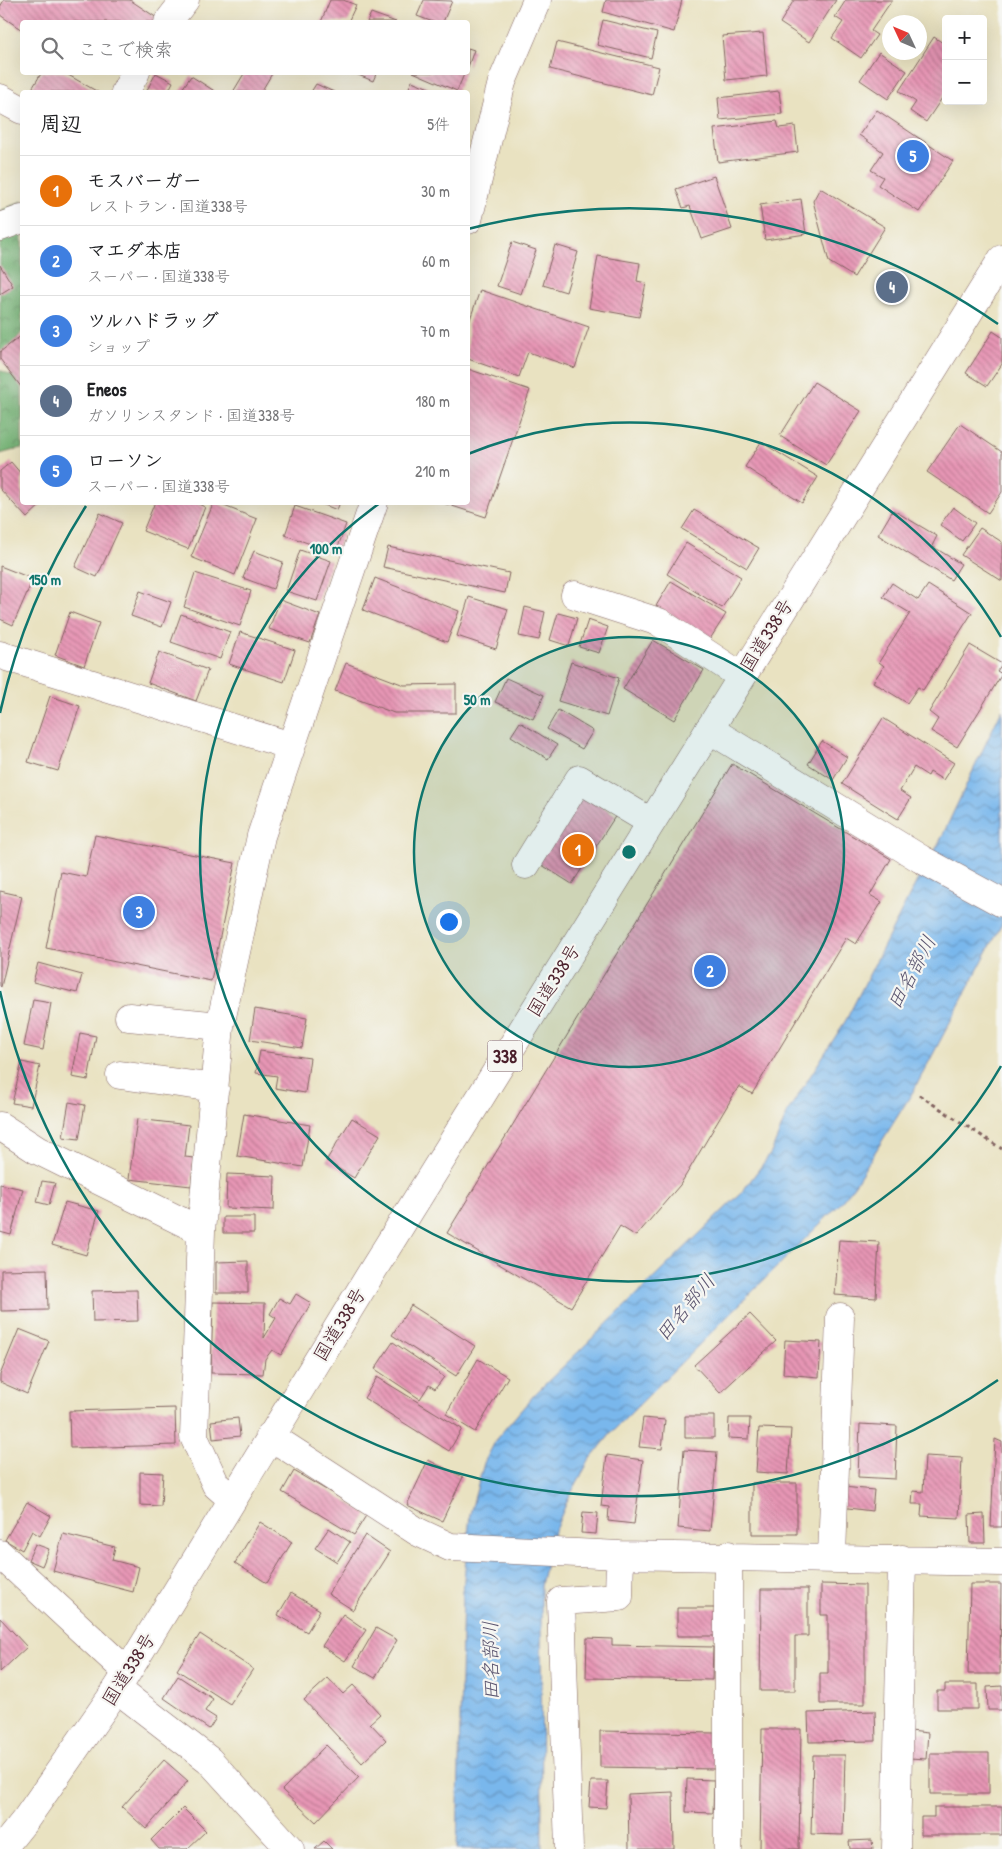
<!DOCTYPE html>
<html lang="ja">
<meta charset="utf-8">
<style>
body{margin:0;font-family:"Patrick Hand","Klee One",sans-serif;background:#f2f2f2;color:#202124}
.controls{position:absolute;right:15px;top:15px;display:grid;overflow:hidden;border-radius:5px;box-shadow:0 5px 20px #0002}
.controls button{width:45px;height:45px;display:grid;place-items:center;padding:0;border:0;border-bottom:1px solid #e0e0e0;background:#fff;color:#202124;font:25px sans-serif}
.compass{position:absolute;left:882px;top:15px;width:45px;height:45px;border-radius:50%;background:#fff;box-shadow:0 5px 20px #0002;rotate:314deg}
.you{position:absolute;left:448px;top:921px;width:18px;height:18px;margin:-12px;border:4px solid #fff;border-radius:50%;background:#1a73e8;box-shadow:0 0 0 8px #1a73e833}
.badge{display:grid;place-items:center;width:32px;height:32px;border-radius:50%;background:#d1495b;color:#fff;font-size:16px;font-weight:700}
.pin{position:absolute;translate:-50% -50%;border:2px solid #fff;box-shadow:0 1px 5px #0006}
.list{margin:0;padding:0;list-style:none}
h2{display:flex;justify-content:space-between;align-items:center;height:65px;margin:0;padding:0 20px;font-size:21px}
h2 small{font-size:16px;font-weight:400;color:#757577}
.list li{display:grid;grid-template-columns:32px 1fr auto;gap:15px;align-items:center;box-sizing:border-box;height:70px;padding:0 20px;border-top:1px solid #e0e0e0}
.list b{display:block;font-size:19px;white-space:nowrap}
.list p{margin:0;font-size:16px;white-space:nowrap;color:#757577}
.list em{font-size:16px;font-style:normal;color:#757577}
.icon{flex:none;width:28px;height:28px;fill:none;stroke:currentColor;stroke-width:2;stroke-linecap:round;stroke-linejoin:round}
.map{position:relative;flex:none;width:1002px;height:1849px;overflow:hidden}
.search{position:absolute;background:#fff;box-shadow:0 5px 20px #0002;left:20px;top:20px;width:450px;height:55px;display:flex;align-items:center;gap:12px;box-sizing:border-box;padding:0 18px;border-radius:5px;color:#757577;font-size:19px}
.panel{position:absolute;background:#fff;box-shadow:0 5px 20px #0002;left:20px;top:90px;width:450px;height:415px;border-radius:5px}
.map>svg:first-child{display:block}
</style>
<div class="map">
<svg width="1002" height="1849" viewBox="0 0 1002 1849">
<defs>
<pattern id="forest-crowns" width="20" height="18" patternUnits="userSpaceOnUse" patternTransform="scale(1.25)"><rect width="20" height="18" fill="#71b071"/><path d="M2 6a3 3 0 1 1 6 0M12 15a3 3 0 1 1 6 0" fill="none" stroke="#5f8f5d"/></pattern>
<pattern id="water-waves" width="16" height="10" patternUnits="userSpaceOnUse" patternTransform="scale(1.25)"><rect width="16" height="10" fill="#79b7ec"/><path d="M0 5q4-4 8 0t8 0" fill="none" stroke="#6594bf"/></pattern>
<pattern id="building-back-hatch" width="6" height="6" patternUnits="userSpaceOnUse" patternTransform="scale(1.25)"><rect width="6" height="6" fill="#e796b5"/><path d="M-1 5l2 2M0 0l6 6M5-1l2 2" fill="none" stroke="#bd7a93"/></pattern>
</defs>
<rect width="100%" height="100%" fill="#f6f6f2"/>
<filter id="ink" filterUnits="userSpaceOnUse"><feTurbulence type="fractalNoise" baseFrequency=".02" numOctaves="2"/><feDisplacementMap in="SourceGraphic" scale="10" xChannelSelector="R" yChannelSelector="G"/><feConvolveMatrix kernelMatrix="1 2 1 2 8 2 1 2 1" color-interpolation-filters="sRGB"/></filter>
<filter id="wash" filterUnits="userSpaceOnUse"><feTurbulence type="fractalNoise" baseFrequency=".0096" numOctaves="4" result="noise"/><feDisplacementMap in="SourceGraphic" scale="20" xChannelSelector="R" yChannelSelector="G"/><feGaussianBlur stdDeviation="1.12" result="paint"/><feColorMatrix in="noise" values="0 0 0 0 0 0 0 0 0 0 0 0 0 0 0 0 0 1.4 0 .05"/><feComposite in="paint" operator="in"/></filter>
<g filter="url(#wash)">
<rect width="100%" height="100%" fill="#e9e2c1"/>
<path fill="url(#forest-crowns)" stroke="#5e684e" d="M22,201V332L0,360V211Z
M0,370L22,380V448L0,454Z"/>
<path fill="url(#water-waves)" stroke="#626b8c" d="M1002,709V924L914,1090L855,1184L840,1204L613,1431L589,1461L569,1497L552,1537L541,1585L542,1849H457L463,1591L470,1514L484,1463L497,1438L535,1394L742,1192L771,1153L788,1111L846,1020L919,877L938,845Z"/>
<g id="blocks">
<path fill="url(#building-back-hatch)" d="M4,0H130L157,18L154,22H22V30L0,15V7Z
M330,0H343L356,5L348,22H321Z
M424,0L452,1L443,22H433L417,16Z
M606,0H682L674,32L603,12Z
M794,0H836L809,42L780,23Z
M846,0H892L871,31L877,35L861,58L832,38L843,22L835,17Z
M371,13L396,22H367Z
M603,20L657,33L651,58L597,45Z
M763,33L767,76L726,80L722,36Z
M934,37L946,45V92L926,122L910,111L916,102L899,91Z
M557,42L659,67L652,95L550,69Z
M468,48L474,50L468,67Z
M879,52L907,71L888,99L860,80Z
M42,72H63L98,92H30Z
M245,72H273L261,92H233Z
M351,72H377L373,81Z
M413,72H465L457,91Z
M156,73L173,82L168,92H152L147,90Z
M191,76L216,92H180Z
M412,81L439,92H407Z
M316,84L334,92H311Z
M779,91L782,114L720,120L718,98Z
M877,110L953,161L919,212L878,185L883,177L871,170L883,152L859,135Z
M777,121L779,128L795,126L798,152L718,162L714,129Z
M714,176L732,229L702,239L690,206L683,208L676,189Z
M820,188L885,227L854,277L829,262L813,201Z
M801,199L806,234L765,240L760,205Z
M512,242L536,250L521,294L497,286Z
M555,245L578,252L566,292L543,285Z
M598,256L640,263L637,281L646,283L639,317L589,308Z
M0,265L13,286L0,294Z
M480,290L589,327L575,368L528,352L519,377L468,359V325Z
M993,331L1002,337V364L987,386L966,373Z
M22,335V388L0,359V352Z
M468,369L530,390L486,517L443,503L468,502Z
M814,382L861,411L826,465L780,436Z
M960,424L1002,452V492L988,513L927,472Z
M761,442L818,477L802,503L745,467Z
M11,462L22,475V502H44L27,518L0,489V471Z
M155,502H194L205,507L188,549L143,531Z
M214,502L257,519L235,575L191,557Z
M317,502H340L337,510Z
M295,506L346,524L336,553L285,535Z
M953,507L975,523L962,541L940,525Z
M694,510L759,548L747,568L682,529Z
M893,510L937,536L932,546L961,564L951,580L878,535Z
M100,513L122,523L97,577L75,567Z
M980,528L1002,542V581L961,555Z
M686,543L741,577L722,608L667,574Z
M388,547L509,573L505,593L383,567Z
M300,550L331,561L317,601L286,591Z
M254,551L283,562L273,589L243,578Z
M0,566L33,579L13,625L0,619Z
M195,573L251,591L240,626L184,607Z
M375,578L459,611L447,642L363,610Z
M671,581L726,614L710,639L656,606Z
M892,583L918,600L928,585L972,613L923,690L918,687L907,703L873,682L884,666L879,662L910,613L883,597Z
M140,591L171,602L162,627L131,616Z
M469,597L508,609L496,649L457,636Z
M280,600L320,615L310,643L269,629Z
M525,607L545,612L539,640L519,636Z
M70,612L99,623L84,666L55,655Z
M558,613L577,618L569,646L550,640Z
M181,614L230,632L220,659L171,642Z
M588,620L608,627L599,653L579,647Z
M240,632L295,650L284,682L229,664Z
M653,640L704,670L674,720L623,689Z
M970,645L1002,664L997,671L1002,674L957,747L931,731L938,719L929,712Z
M159,652L208,670L196,701L148,683Z
M571,662L619,678L607,716L558,701Z
M346,663L404,685L456,684V713H394L335,691Z
M506,678L544,695L533,719L495,702Z
M50,696L80,706L58,771L28,762Z
M558,710L593,731L582,749L547,729Z
M883,718L954,763L943,780L930,772L928,776L914,767L900,791L911,798L898,819L842,784Z
M520,722L557,745L548,759L511,736Z
M822,741L847,757L833,780L808,764Z
M732,764L891,859L870,895L882,902L856,944L846,938L752,1094L739,1086L680,1185L636,1236L620,1226L571,1307L447,1233Z
M578,791L616,815L572,884L534,860Z
M95,835L235,863L211,981L46,948L61,872L86,877Z
M0,891L22,896L1,987L0,986Z
M38,963L82,975L77,993L33,982Z
M33,1000L51,1003L43,1050L24,1046Z
M255,1009L307,1018L302,1048L250,1040Z
M80,1033L96,1036L88,1080L72,1077Z
M260,1051L310,1058L305,1093L275,1088L277,1076L256,1073Z
M22,1062L40,1066L31,1106L12,1103Z
M69,1102L85,1105L79,1139L63,1137Z
M244,1114L310,1125L303,1167L237,1156Z
M352,1118L380,1135L354,1178L326,1161Z
M137,1119L189,1125L185,1157L194,1158L191,1186L129,1179Z
M227,1174L275,1176L274,1210L226,1208Z
M42,1181L55,1183L49,1205L37,1202Z
M0,1184L23,1189L11,1235L0,1232Z
M65,1202L99,1211L86,1255L52,1245Z
M223,1217H254V1233H223Z
M839,1240L879,1242L876,1298L835,1295Z
M248,1261V1293H216V1262Z
M47,1269L48,1310L1,1311V1270Z
M137,1290L138,1321L93,1322L92,1291Z
M296,1294L311,1303L281,1355L272,1350L265,1359L263,1374L211,1373L213,1302L265,1303L264,1338L276,1318L270,1314L279,1298L290,1304Z
M411,1305L475,1346L456,1376L392,1335Z
M750,1314L776,1341L720,1393L694,1365Z
M19,1329L49,1341L27,1394L0,1382V1375Z
M785,1340L821,1342L819,1377L783,1374Z
M393,1342L444,1377L435,1389L429,1385L420,1399L375,1369Z
M478,1359L508,1377L475,1432L446,1414Z
M377,1377L462,1429L449,1451L364,1398Z
M175,1408L176,1445L70,1448L69,1411Z
M685,1416H714V1438H685Z
M238,1418L240,1436L213,1439L211,1421Z
M643,1418L665,1420L662,1449L639,1447Z
M729,1418H750L749,1439L728,1438Z
M860,1424L897,1426L895,1479L858,1477Z
M759,1428L791,1429L788,1474L756,1472Z
M995,1439L1002,1442V1527H991Z
M684,1450L717,1452L710,1531L678,1528Z
M607,1455L643,1460L634,1524L608,1521L609,1507L601,1506Z
M925,1456L962,1458L959,1518L921,1516L922,1504H912L913,1491L923,1492Z
M428,1460L463,1477L442,1521L407,1505Z
M294,1471L367,1514L354,1535L282,1492Z
M140,1472L163,1473L161,1506L140,1505Z
M752,1483H797V1534H752Z
M843,1487L874,1490L872,1511L840,1507Z
M27,1502L51,1516L40,1536L32,1531L22,1550L5,1540Z
M583,1512L598,1513L596,1534L581,1533Z
M984,1514L985,1543H970L969,1515Z
M260,1522L292,1542L267,1583L235,1563Z
M329,1528L350,1542L337,1562L315,1548Z
M63,1534L115,1547L112,1560L139,1567L133,1592L53,1571Z
M365,1535L390,1552L353,1610L328,1594Z
M35,1544L49,1549L42,1566L28,1560Z
M821,1584L865,1585V1704H820V1673H828V1615H821Z
M970,1584H1001L1000,1674H968Z
M761,1589H808V1636H795V1691H760Z
M291,1593L320,1610L307,1632L278,1615Z
M677,1608H718V1636H677Z
M343,1614L366,1630L345,1661L322,1646Z
M0,1618L27,1647L0,1672Z
M376,1628L397,1640L375,1678L354,1666Z
M200,1634L253,1669L230,1704L177,1670Z
M587,1638L612,1639V1645L713,1647L712,1680L586,1678Z
M178,1676L213,1699L205,1711L216,1718L209,1729L164,1698Z
M328,1678L343,1694L353,1685L380,1714L370,1723L386,1740L362,1763L304,1700Z
M945,1684H978V1709H937V1691H945Z
M1002,1686V1710H988L987,1687Z
M875,1711L876,1741L809,1742L808,1713Z
M762,1729H801L799,1849H760Z
M600,1731L715,1733V1769L600,1767Z
M910,1731L928,1733L926,1759L909,1758Z
M326,1745L359,1777L316,1822L282,1790Z
M930,1753H989V1794H930Z
M813,1755H845L843,1835L811,1834Z
M164,1760L188,1781L146,1829L122,1807Z
M687,1779L714,1780L713,1813L686,1812Z
M591,1781H608L606,1808L589,1807Z
M673,1792L674,1849H629L628,1794Z
M934,1807H1002V1835H921V1817H934Z
M183,1808L206,1831L187,1849H159L151,1840Z
M872,1840L873,1849H850L849,1841Z
M324,1841L332,1849H315Z"/>
</g>
</g>
<g filter="url(#ink)">
<use href="#blocks" fill-opacity="0" stroke="#826360" stroke-width="1"/>
<g fill="none" stroke-linecap="round" stroke-linejoin="round">
<g stroke="#826360" stroke-width="29">
<path id="minor" d="M168,22L185,0
M125,92L136,72
M0,98L22,110
M468,220L502,82L537,0
M0,227L22,219
M575,595L659,622L741,676
M0,655L291,746
M709,729L921,859L1002,903
M526,865L579,779L651,822
M129,1017L220,1026
M120,1075L215,1088
M0,1126L37,1150L201,1231
M270,1436L418,1532L450,1547L620,1555L1002,1562
M232,1499L216,1485L194,1437L201,1231L220,1026L261,836L374,502
M0,1554L126,1671
M832,1557L840,1317
M117,1689L209,1760L290,1849
M569,1849L561,1601L619,1597L620,1555
M728,1849V1555
M896,1849L902,1559"/>
</g>
<g stroke="#826360" stroke-width="29">
<path id="highway" d="M2,1849L26,1819L117,1689L376,1265L1002,259"/>
</g>
<path stroke="#826360" stroke-width="3" stroke-dasharray="4 4" stroke-linecap="butt" d="M919,1095L1002,1149"/>
<use href="#minor" stroke="#fff" stroke-width="28"/>
<use href="#highway" stroke="#fff" stroke-width="28"/>
</g>
</g>
<circle cx="629" cy="852" r="215" fill="#0f766e" fill-opacity=".12"/>
<g fill="none" stroke="#0f766e" stroke-width="2.5">
<circle cx="629" cy="852" r="215"/>
<path d="M1001 1066A429 429 0 1 1 380 503M468 454A429 429 0 0 1 1001 637"/>
<path d="M998 1380A644 644 0 0 1 0 991M0 713A644 644 0 0 1 86 506M468 229A644 644 0 0 1 998 324"/>
</g>
<g text-anchor="middle" dominant-baseline="central" stroke-width="4.5" stroke-linejoin="round" paint-order="stroke">
<rect fill="#f6f6f2" stroke="#7e6067" stroke-width="1" x="487.5" y="1040.5" width="35" height="31" rx="4"/>
<g font-size="18" font-weight="bold" fill="#4a1f2b">
<text x="505" y="1056">338</text>
</g>
<g font-size="19" fill="#4a1f2b" stroke="#f6f6f2">
<text transform="translate(766 635) rotate(-58)">国道338号</text>
<text transform="translate(553 980) rotate(-58)">国道338号</text>
<text transform="translate(339 1324) rotate(-59)">国道338号</text>
<text transform="translate(128 1669) rotate(-58)">国道338号</text>
</g>
<g font-size="20" font-style="italic" fill="#5a546f" stroke="#f6f6f2">
<text transform="translate(911 972) rotate(-62)">田名部川</text>
<text transform="translate(685 1307) rotate(-50)">田名部川</text>
<text transform="translate(490 1661) rotate(-91)">田名部川</text>
</g>
</g>
<circle cx="629" cy="852" r="8" fill="#0f766e" stroke="#f6f6f2" stroke-width="2.5"/>
<g font-size="15" text-anchor="middle" font-weight="bold" fill="#0f766e" stroke="#f6f6f2" stroke-width="4.5" stroke-linejoin="round" paint-order="stroke">
<text x="326" y="554">100 m</text>
<text x="45" y="585">150 m</text>
<text x="477" y="705">50 m</text>
</g>
</svg>
<div class="controls">
<button>+</button>
<button>−</button>
</div>
<svg class="compass" viewBox="-18 -18 36 36"><path d="M0-13l5 13h-10z" fill="#e53935"/><path d="M0 13l5-13h-10z" fill="#757577"/></svg>
<div class="you"></div>
<div class="pin badge" style="left:578px;top:850px;background:#e8710a">1</div>
<div class="pin badge" style="left:710px;top:971px;background:#3f7fe0">2</div>
<div class="pin badge" style="left:139px;top:912px;background:#3f7fe0">3</div>
<div class="pin badge" style="left:892px;top:287px;background:#5c6f8a">4</div>
<div class="pin badge" style="left:913px;top:156px;background:#3f7fe0">5</div>
<div class="search"><svg class="icon" aria-label="search" viewBox="0 0 24 24"><circle cx="10" cy="10" r="6"/><path d="M15 15l6 6"/></svg>ここで検索</div>
<section class="panel">
<h2>周辺<small>5件</small></h2>
<ul class="list">
<li><span class="badge" style="background:#e8710a">1</span><div><b>モスバーガー</b><p>レストラン · 国道338号</p></div><em>30 m</em></li>
<li><span class="badge" style="background:#3f7fe0">2</span><div><b>マエダ本店</b><p>スーパー · 国道338号</p></div><em>60 m</em></li>
<li><span class="badge" style="background:#3f7fe0">3</span><div><b>ツルハドラッグ</b><p>ショップ</p></div><em>70 m</em></li>
<li><span class="badge" style="background:#5c6f8a">4</span><div><b>Eneos</b><p>ガソリンスタンド · 国道338号</p></div><em>180 m</em></li>
<li><span class="badge" style="background:#3f7fe0">5</span><div><b>ローソン</b><p>スーパー · 国道338号</p></div><em>210 m</em></li>
</ul>
</section>
</div>
